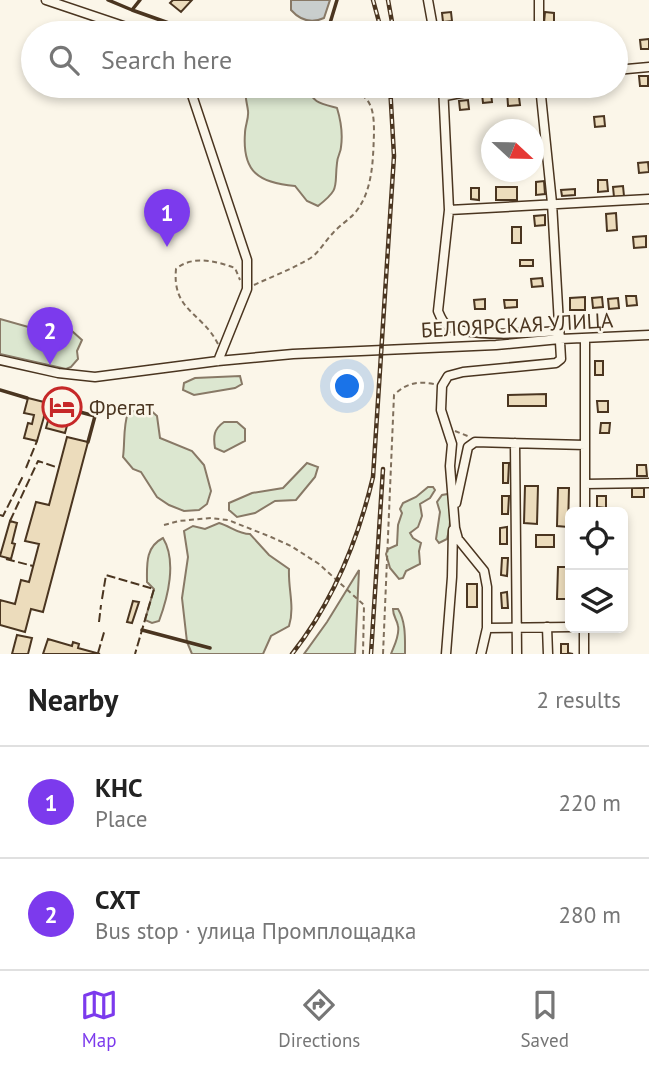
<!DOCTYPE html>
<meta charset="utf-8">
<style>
body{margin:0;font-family:"PT Sans",sans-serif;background:#f6f6f6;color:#222}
.controls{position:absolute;right:21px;bottom:21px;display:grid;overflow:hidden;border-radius:10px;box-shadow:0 4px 10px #0003}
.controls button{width:63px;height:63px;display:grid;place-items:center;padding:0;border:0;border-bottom:2px solid #e0e0e0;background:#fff;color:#222;font:35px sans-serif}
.compass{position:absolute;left:481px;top:119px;width:63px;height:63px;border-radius:50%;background:#fff;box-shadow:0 4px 10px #0003;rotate:112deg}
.you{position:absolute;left:348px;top:387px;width:24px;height:24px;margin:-18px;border:5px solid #fff;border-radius:50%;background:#1a73e8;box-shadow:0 0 0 10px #1a73e833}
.badge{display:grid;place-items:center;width:46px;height:46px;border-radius:50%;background:#7c3aed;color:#fff;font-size:23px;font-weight:700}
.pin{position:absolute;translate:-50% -58px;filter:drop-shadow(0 2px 4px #0008)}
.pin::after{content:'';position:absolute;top:37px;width:24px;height:21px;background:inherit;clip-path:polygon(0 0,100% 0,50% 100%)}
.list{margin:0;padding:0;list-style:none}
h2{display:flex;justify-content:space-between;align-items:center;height:91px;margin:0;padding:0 28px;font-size:30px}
h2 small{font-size:23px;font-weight:400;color:#767676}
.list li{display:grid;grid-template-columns:46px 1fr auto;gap:21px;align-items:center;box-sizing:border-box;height:112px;padding:0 28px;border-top:2px solid #e0e0e0}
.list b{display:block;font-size:26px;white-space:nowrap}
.list p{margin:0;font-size:23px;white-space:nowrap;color:#767676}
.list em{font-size:23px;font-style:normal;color:#767676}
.icon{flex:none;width:38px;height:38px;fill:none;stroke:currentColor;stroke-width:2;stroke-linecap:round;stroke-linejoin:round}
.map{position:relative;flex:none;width:649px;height:654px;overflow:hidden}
.search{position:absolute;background:#fff;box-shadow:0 4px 10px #0003;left:21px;right:21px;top:21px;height:77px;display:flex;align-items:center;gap:18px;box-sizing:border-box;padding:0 24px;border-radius:38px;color:#767676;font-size:26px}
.sheet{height:315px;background:#fff}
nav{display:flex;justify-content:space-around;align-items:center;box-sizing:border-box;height:98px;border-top:2px solid #e0e0e0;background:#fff;font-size:19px;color:#767676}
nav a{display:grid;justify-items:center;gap:4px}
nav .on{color:#7c3aed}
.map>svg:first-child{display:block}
</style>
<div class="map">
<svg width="649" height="654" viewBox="0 0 649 654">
<rect width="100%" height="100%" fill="#fbf6e9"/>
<path fill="#dce7d0" stroke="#887966" stroke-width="2" d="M249,86H306C314,103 318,103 337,108C341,121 343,133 341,147C341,152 337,157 337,163C334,187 341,188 318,206L307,201L295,186C259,183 242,172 245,133C245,126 249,118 248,111C247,101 243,95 249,86Z
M0,319L46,332L72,331L82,340L77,351L78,359L71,367L66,369L0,354Z
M240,376L242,384L235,388L194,395L183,390L184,383L195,378Z
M147,407L157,416L160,438L192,451L204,465L211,491L207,504L199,510L184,511L169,505L157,497L141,472L133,469L123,457C125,443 123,426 128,413Z
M224,422H237L245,429V441L224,452L215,448C213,436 214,429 224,422Z
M307,463L318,467L315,477L296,500L275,501L255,513L237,517L229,510V503L252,493L283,488Z
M428,487H433L435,490L430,498L420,504L422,516L418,527L410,533L413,538L421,543L419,551L420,564L406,571L403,578L399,579L390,568L386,554L388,549L397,545L398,525L402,513L400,509L403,503L416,497Z
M448,494C452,507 451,525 447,539L439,543L436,539L440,512L437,502L442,495Z
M219,523C230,526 238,534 250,534L269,555L289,569C288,589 295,607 289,626L271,636L263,654H192L187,642L182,598L188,557L184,531L193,526L205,529Z
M163,538C177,561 168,597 159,621L152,623L145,620L154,589L147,582C147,565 145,547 163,538Z
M359,570L355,654H304L327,622Z
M393,609H398C406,622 405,638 405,654H391C394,646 400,635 398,626C397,619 393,617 393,609Z"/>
<path fill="#c9cecd" stroke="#887966" stroke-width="2" d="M291,0H330L324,18C311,24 300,20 291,10Z"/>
<path fill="#ecdcbc" stroke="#4a3520" stroke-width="2" d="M173,0H192L181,12L170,3Z
M451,12L452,21L443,22L442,13Z
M545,12L554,13V24L544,23Z
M514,22L515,33H504L503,23Z
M649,39V49H641L640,40Z
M639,76H648V86H640Z
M572,86H581L582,94L573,95Z
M518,89L520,105L508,106L507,90Z
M491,93L492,102L483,103L482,94Z
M468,100L469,109L460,110L459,101Z
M604,116L605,126L595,127L594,117Z
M648,162L649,172L639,173L638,163Z
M598,180H607L608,191L598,192Z
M544,181L545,194L536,195V182Z
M623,186L624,196L614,197L613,187Z
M496,187H517V200H496Z
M471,188H479V200L471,199Z
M575,189V195L562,196L561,190Z
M616,213L617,230L607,231L606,214Z
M545,215V225L535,226L534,216Z
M512,227H521V243H512Z
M646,236V247L634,248L633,237Z
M520,260H533V266H520Z
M542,278L543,286L532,287L531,279Z
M626,296H636L637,305L627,306Z
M585,297V310H570V298Z
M602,297L603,307L593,308L592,298Z
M618,298L619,308L609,309L608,299Z
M485,299V309H475L474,300Z
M504,300H517V307L505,308Z
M595,361H603V375H595Z
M546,394V406H508V395Z
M28,398L48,403L37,441L24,438L28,423L32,424L34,415L24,413Z
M597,401H608V412H598Z
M48,403L76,411L72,423L68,422L65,433L46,428L49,417L44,416Z
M601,423H610L609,433H600Z
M67,437L88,442L43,612L31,609L25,632L0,625V600L15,604L21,580L29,582L39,544L25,541L36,502L49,505Z
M503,463H509L508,483H503Z
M637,465H646L647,476H637Z
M525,486H538L537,524L524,523Z
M558,488H569L568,527L557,526Z
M632,488H644V497H632Z
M502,496H509L508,514H502Z
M597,496H606V508L597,507Z
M10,521L17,523L12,543L15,544L11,559L0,556Z
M507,527V544H500V528Z
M536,535H554V547H536Z
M502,558H508L507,576L501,575Z
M558,567H569V599H557Z
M467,584H477V607H467Z
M507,592L508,608H502L501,593Z
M133,601L139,602L132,623L127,622Z
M17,635L32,638L28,654H12Z
M48,639L72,646L73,642L79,644L78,648L100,654H43Z
M561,644H568V653L573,654H561Z"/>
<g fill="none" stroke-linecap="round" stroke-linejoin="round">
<g stroke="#4a3520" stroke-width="11">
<path id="minor" d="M46,0L144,33
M428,0L434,33
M539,33V0
M616,70L649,67
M189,86L247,260V289L218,361
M443,86L449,210L438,311C440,316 442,322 447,325C463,338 537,333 559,331
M445,96L498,86
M449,210L649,199
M0,360L58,373L95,377L218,361L293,354L496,345L560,339L649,335
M515,443L517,654
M585,484L649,483
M456,503L468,447L475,442L585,445
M585,512V338
M547,627L548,654
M487,628L570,627
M584,628V654
M446,654L452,577L453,530
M481,654L487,628V587L484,571L458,539L455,528L450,466L452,444L441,410L442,386L448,376L463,372L556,363L561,359L552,203L540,86"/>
</g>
<path stroke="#7f6f5c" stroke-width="2" stroke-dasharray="5 3.5" stroke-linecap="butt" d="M254,285C271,277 290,270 307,260C318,255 325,241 333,233C339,226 347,221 353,215C373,194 373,160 374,133C374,104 370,95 342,86
M218,344C202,312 172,311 176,269C192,255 216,261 235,268L240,280
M455,431L470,437
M164,525L179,521L211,518L228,520L271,537L291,546L319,564L364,605L363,654
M383,654L394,395C406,383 418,381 434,384"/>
<use href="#minor" stroke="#fbf6e9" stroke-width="8"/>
<g stroke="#4a3520" stroke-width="4.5">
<path id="rail" d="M373,0L382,33
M388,0L394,33
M292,654C333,602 358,540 373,477L394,156L390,86
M371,654L383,469"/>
</g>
<use href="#rail" stroke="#fbf6e9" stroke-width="2" stroke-dasharray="5" stroke-linecap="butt"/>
<path stroke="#4a3520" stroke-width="2" stroke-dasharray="9 3.5" stroke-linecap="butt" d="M26,468L37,441
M0,515L3,516L23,476
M10,521L38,461L59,468
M6,559L33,566
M102,599L106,575L154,589L135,654
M99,622L101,605
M98,653L105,629"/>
<path stroke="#4a3520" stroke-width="3.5" d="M108,0L132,10
M140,0L132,10L197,33
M327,33L337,0
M0,390L27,398
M76,411L95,416L88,442
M142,630L210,648"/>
</g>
<defs>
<g id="hotel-ring" transform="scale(2.0125)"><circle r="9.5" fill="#fbf6e9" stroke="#c62828" stroke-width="1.5"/><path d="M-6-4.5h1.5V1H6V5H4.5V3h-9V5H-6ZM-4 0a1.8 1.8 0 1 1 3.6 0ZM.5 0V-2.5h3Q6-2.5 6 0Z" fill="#c62828"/></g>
</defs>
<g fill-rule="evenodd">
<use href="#hotel-ring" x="62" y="407"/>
</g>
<g text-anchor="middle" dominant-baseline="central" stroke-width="5" stroke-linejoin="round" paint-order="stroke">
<g font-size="21" fill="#4a3520" stroke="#fbf6e9">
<text transform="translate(517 325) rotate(-3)">БЕЛОЯРСКАЯ УЛИЦА</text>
</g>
<g font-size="21" fill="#4a3520" stroke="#fbf6e9" text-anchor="start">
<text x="89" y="407">Фрегат</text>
</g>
</g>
</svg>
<div class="controls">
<button><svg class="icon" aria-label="locate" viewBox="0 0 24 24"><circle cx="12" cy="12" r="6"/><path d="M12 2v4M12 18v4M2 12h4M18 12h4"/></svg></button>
<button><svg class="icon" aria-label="layers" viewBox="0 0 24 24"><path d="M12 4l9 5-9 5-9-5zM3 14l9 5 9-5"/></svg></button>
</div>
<svg class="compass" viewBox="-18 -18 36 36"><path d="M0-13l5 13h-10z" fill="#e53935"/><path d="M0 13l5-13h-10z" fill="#767676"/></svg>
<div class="you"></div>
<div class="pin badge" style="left:167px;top:247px">1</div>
<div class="pin badge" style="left:50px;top:365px">2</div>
<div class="search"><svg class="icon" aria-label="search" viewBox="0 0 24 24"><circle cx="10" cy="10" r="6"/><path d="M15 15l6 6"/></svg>Search here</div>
</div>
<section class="sheet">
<h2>Nearby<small>2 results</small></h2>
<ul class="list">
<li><span class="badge">1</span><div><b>КНС</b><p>Place</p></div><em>220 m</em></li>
<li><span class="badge">2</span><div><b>СХТ</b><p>Bus stop · улица Промплощадка</p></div><em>280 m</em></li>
</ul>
</section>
<nav>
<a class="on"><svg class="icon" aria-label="map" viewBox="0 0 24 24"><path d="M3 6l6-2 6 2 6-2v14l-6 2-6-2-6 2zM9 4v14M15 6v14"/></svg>Map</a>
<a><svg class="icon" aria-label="directions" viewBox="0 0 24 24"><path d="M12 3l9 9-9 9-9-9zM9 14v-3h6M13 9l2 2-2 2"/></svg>Directions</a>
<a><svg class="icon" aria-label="saved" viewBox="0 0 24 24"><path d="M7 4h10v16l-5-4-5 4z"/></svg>Saved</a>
</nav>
